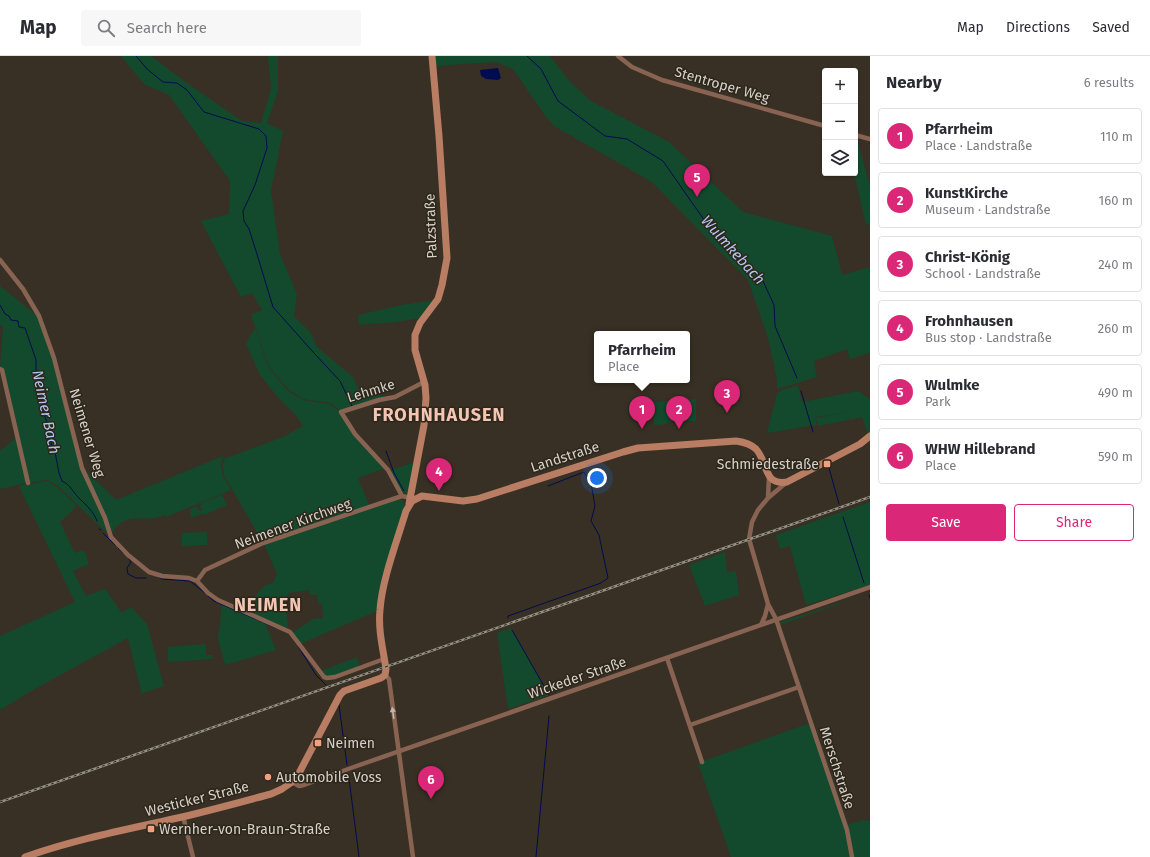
<!DOCTYPE html>
<meta charset="utf-8">
<style>
body{margin:0;font-family:"Fira Sans",sans-serif;background:#f7f7f7;color:#2b2b33}
.controls{position:absolute;right:12px;top:12px;display:grid;overflow:hidden;border-radius:4px;box-shadow:0 1px 3px #0004}
.controls button{width:36px;height:36px;display:grid;place-items:center;padding:0;border:0;border-bottom:1px solid #e1e1e2;background:#fff;color:#2b2b33;font:20px sans-serif}
.you{position:absolute;left:597px;top:422px;width:14px;height:14px;margin:-10px;border:3px solid #fff;border-radius:50%;background:#1a73e8;box-shadow:0 0 0 6px #1a73e833}
.badge{display:grid;place-items:center;width:26px;height:26px;border-radius:50%;background:#db2777;color:#fff;font-size:13px;font-weight:700}
.pin{position:absolute;translate:-50% -33px;filter:drop-shadow(0 1px 2px #0008)}
.pin::after{content:'';position:absolute;top:21px;width:14px;height:12px;background:inherit;clip-path:polygon(0 0,100% 0,50% 100%)}
.popup{position:absolute;left:594px;top:275px;width:96px;height:52px;box-sizing:border-box;display:grid;place-content:center;border-radius:4px;background:#fff;filter:drop-shadow(0 1px 3px #0005);font-size:13px;white-space:nowrap;color:#7c7c81}
.popup b{font-size:15px;color:#2b2b33}
.popup::after{content:'';position:absolute;left:50%;top:100%;margin-left:-8px;border:8px solid transparent;border-top-color:#fff}
.list{margin:0;padding:0;list-style:none}
h2{display:flex;justify-content:space-between;align-items:center;height:52px;margin:0;padding:0 16px;font-size:17px}
h2 small{font-size:13px;font-weight:400;color:#7c7c81}
.list li{display:grid;grid-template-columns:26px 1fr auto;gap:12px;align-items:center;box-sizing:border-box;height:56px;margin:0 8px 8px;padding:0 8px;border:1px solid #e1e1e2;border-radius:4px}
.list b{display:block;font-size:15px;white-space:nowrap}
.list p{margin:0;font-size:13px;white-space:nowrap;color:#7c7c81}
.list em{font-size:13px;font-style:normal;color:#7c7c81}
.actions{display:flex;gap:8px;padding:12px 16px}
.actions a{flex:1;padding:9px 0;border:1px solid #db2777;border-radius:4px;text-align:center;font-size:14px;color:#db2777}
.actions .main{background:#db2777;color:#fff}
.icon{flex:none;width:22px;height:22px;fill:none;stroke:currentColor;stroke-width:2;stroke-linecap:round;stroke-linejoin:round}
.map{position:relative;flex:none;width:870px;height:801px;overflow:hidden}
header{display:flex;align-items:center;gap:24px;box-sizing:border-box;height:56px;padding:0 20px;background:#fff;border-bottom:1px solid #e1e1e2}
header strong{font-size:19px}
nav{display:flex;gap:22px;margin-inline-start:auto;font-size:14px}
.search{width:280px;height:36px;background:#f7f7f7;display:flex;align-items:center;gap:10px;box-sizing:border-box;padding:0 14px;border-radius:4px;color:#7c7c81;font-size:15px}
main{display:flex}
aside{flex:1;background:#fff}
.map>svg:first-child{display:block}
</style>
<header>
<strong>Map</strong>
<div class="search"><svg class="icon" aria-label="search" viewBox="0 0 24 24"><circle cx="10" cy="10" r="6"/><path d="M15 15l6 6"/></svg>Search here</div>
<nav><a>Map</a><a>Directions</a><a>Saved</a></nav>
</header>
<main>
<div class="map">
<svg width="870" height="801" viewBox="0 0 870 801">
<rect width="100%" height="100%" fill="#383024"/>
<path fill="#134a2d" d="M121,0H151L187,27L242,65L261,67L271,33L268,0H278V35L267,67L283,75L271,135L280,198L297,238L294,260L311,277L317,291L353,321L357,331L386,341L341,355L330,347L303,343L289,334L269,311L251,259L262,254L252,237L241,241L201,165L229,158L230,125L169,39L144,28Z
M433,0H550L570,26L591,45L669,86L743,156L832,180L842,219L870,211V297L850,303L847,293L814,305L817,321L777,333V323L768,282L748,224L652,126L554,70L546,61L513,13L496,6L434,10Z
M855,81L857,82L870,131V168L866,169L854,117H855Z
M0,230L40,262L53,302L82,413L105,462L110,480L58,430L47,424L28,427L0,313L3,271L0,269Z
M436,244L422,262L389,267L366,268L359,269L358,259L401,249Z
M255,272L268,311L288,335L303,344L329,348L340,356L385,412L358,422L370,451L263,487L224,419L223,410L224,403L283,381L303,370L295,358L281,345L260,319L246,288Z
M798,329L802,346L858,335L870,343V376L868,377L862,361L850,364L848,359L849,364L818,370L816,362L847,356L816,361V369L767,377L777,338L782,334Z
M696,343V365L667,366L666,368L654,369L653,346Z
M17,381L26,427L0,433V395Z
M223,400L221,410L223,420L231,434L166,461L165,459C141,469 128,452 111,478L83,412L116,444Z
M416,406L408,437H403L391,417L394,413Z
M47,425L58,432L77,450L60,466L75,497L84,494L89,508L73,515L86,540L105,533L122,557L131,551L147,568L164,630L143,637L142,639L128,582L33,634L0,654V580L75,546L19,430Z
M222,439L227,449L204,459L203,457L191,462L190,453L196,450L200,455H202L200,450L201,447Z
M398,444H402L405,449L380,534L377,555L300,588L292,577L313,563L323,562L322,548H318L317,539H310L309,534L289,537L284,545L288,569L285,573L243,554L264,530L273,527L277,518L264,488Z
M870,446V529L806,549L790,490L780,493L776,479Z
M207,476V489L182,490V477Z
M725,496L727,516L736,515L739,539L705,550L689,509Z
M867,538L780,569L848,769L863,764L870,765V801H731L698,707L810,667L775,568Z
M222,548L265,567L276,594L225,609L218,583Z
M511,572L549,639L508,653L497,577Z
M206,588V599H212L213,603L168,606V591Z
M357,601L359,611L331,621L324,619L321,615Z"/>
<path fill="#000c4f" d="M498,12L501,22L498,24L486,23L481,20L480,14Z"/>
<g fill="none" stroke-linecap="round" stroke-linejoin="round">
<path stroke="#000c4f" stroke-width="1" d="M136,0L147,13L163,26L177,27L187,34L204,56L259,73L266,80L267,92L255,129L243,155L244,165L249,173L256,195L273,251L314,297L340,325L352,350
M527,0L541,13L558,45L605,80L627,83L663,105L707,168L735,199L763,225L774,249L775,270L797,322
M0,249L5,258L9,260L11,264L18,265L19,271L25,272L36,304V320L40,321C38,331 42,362 49,368V373L52,379L51,387L55,396L59,417L62,425C71,429 73,437 80,443C86,449 94,456 97,465
M801,335L813,376
M386,395L394,417L404,435
M829,412L839,448
M843,461L864,527
M99,473L101,474
M103,477L115,489
M118,492L123,497
M129,503L131,506L127,512L128,518L136,522H146
M158,521L162,523L190,525L205,537
M869,539L870,542
M208,540L214,545L276,572
M508,562V560L601,527L608,522L599,479L591,465L595,450L591,427L584,416L548,430
M512,574L549,639
M298,590L316,619L326,629
M339,649L347,709
M349,722L359,801
M536,801L549,660"/>
<path stroke="#886352" stroke-width="4.5" d="M618,0L632,11L662,24L825,70
M855,79L870,83
M0,204L23,233L39,260L54,302L82,412L105,462L111,481L128,499L149,516L162,520L189,522L197,525L208,537L218,544L290,576L324,621L327,622L335,621L384,603
M0,313L2,314L28,427
M787,426L768,442L758,454L752,466L749,483L768,548L776,563L847,774L852,801
M402,440L388,414L355,378L341,356L379,344L395,341L424,326
M768,442L769,421
M197,525L205,514L263,487L402,440L411,442
M761,569L765,560L768,548
M667,602L702,706
M385,619L389,623L413,801
M690,669L799,631
M292,726L299,730L304,729L351,712L870,531
M183,760L193,801"/>
<path stroke="#b87d62" stroke-width="7" d="M409,448L424,369L426,342L425,329L415,294V279L420,267L438,243L442,229L447,202L439,80L432,0
M25,801C76,783 129,773 182,761C212,754 241,746 271,738L282,733L292,726L298,719L340,639L344,635L381,622L385,619L386,613C383,593 378,574 380,554C382,524 397,485 406,455L412,445L422,440L463,445L477,443L623,396L638,392L736,385C743,386 751,388 756,393C768,406 763,430 787,426L860,388L870,380"/>
<g stroke="#969086" stroke-width="2.5">
<path id="rail" d="M0,746L870,441"/>
</g>
<use href="#rail" stroke="#2d261a" stroke-width="1" stroke-dasharray="3" stroke-linecap="butt"/>
</g>
<defs><path id="oneway-solid" d="M-6-.8H1V-3.2L6.5 0L1 3.2V.8H-6Z"/></defs>
<use fill="#c2b6ab" href="#oneway-solid" transform="translate(393 657) rotate(-98)"/>
<g fill="#f2a081" stroke="#2d261a" stroke-width="1.5">
<rect x="823" y="404" width="8" height="8" rx="2"/>
<rect x="314" y="683" width="8" height="8" rx="2"/>
<circle cx="268" cy="721" r="4"/>
<rect x="147" y="769" width="8" height="8" rx="2"/>
</g>
<g text-anchor="middle" dominant-baseline="central" stroke-width="3" stroke-linejoin="round" paint-order="stroke">
<g font-size="14" fill="#d6d1c9" stroke="#2d261a">
<text transform="translate(722 29) rotate(16)">Stentroper Weg</text>
<text transform="translate(431 170) rotate(-92)">Palzstraße</text>
<text transform="translate(371 335) rotate(-17)">Lehmke</text>
<text transform="translate(87 377) rotate(73)">Neimener Weg</text>
<text transform="translate(565 401) rotate(-18)">Landstraße</text>
<text transform="translate(293 468) rotate(-20)">Neimener Kirchweg</text>
<text transform="translate(577 622) rotate(-19)">Wickeder Straße</text>
<text transform="translate(837 712) rotate(72)">Merschstraße</text>
<text transform="translate(197 743) rotate(-14)">Westicker Straße</text>
</g>
<g font-size="14" fill="#d6d1c9" stroke="#2d261a" text-anchor="start">
<text x="819" y="408" text-anchor="end">Schmiedestraße</text>
<text x="326" y="687">Neimen</text>
<text x="276" y="721">Automobile Voss</text>
<text x="159" y="773">Wernher-von-Braun-Straße</text>
</g>
<g font-size="15" font-style="italic" fill="#b1c7ef" stroke="#2d261a">
<text transform="translate(733 194) rotate(48)">Wulmkebach</text>
<text transform="translate(46 356) rotate(78)">Neimer Bach</text>
</g>
<g font-size="18" font-weight="bold" letter-spacing="1" fill="#f5c5b3" stroke="#2d261a">
<text x="439" y="359">FROHNHAUSEN</text>
<text x="268" y="549">NEIMEN</text>
</g>
</g>
</svg>
<div class="controls">
<button>+</button>
<button>−</button>
<button><svg class="icon" aria-label="layers" viewBox="0 0 24 24"><path d="M12 4l9 5-9 5-9-5zM3 14l9 5 9-5"/></svg></button>
</div>
<div class="you"></div>
<div class="pin badge" style="left:642px;top:373px">1</div>
<div class="popup"><b>Pfarrheim</b>Place</div>
<div class="pin badge" style="left:679px;top:373px">2</div>
<div class="pin badge" style="left:727px;top:357px">3</div>
<div class="pin badge" style="left:439px;top:435px">4</div>
<div class="pin badge" style="left:697px;top:141px">5</div>
<div class="pin badge" style="left:431px;top:743px">6</div>
</div>
<aside>
<h2>Nearby<small>6 results</small></h2>
<ul class="list">
<li><span class="badge">1</span><div><b>Pfarrheim</b><p>Place · Landstraße</p></div><em>110 m</em></li>
<li><span class="badge">2</span><div><b>KunstKirche</b><p>Museum · Landstraße</p></div><em>160 m</em></li>
<li><span class="badge">3</span><div><b>Christ-König</b><p>School · Landstraße</p></div><em>240 m</em></li>
<li><span class="badge">4</span><div><b>Frohnhausen</b><p>Bus stop · Landstraße</p></div><em>260 m</em></li>
<li><span class="badge">5</span><div><b>Wulmke</b><p>Park</p></div><em>490 m</em></li>
<li><span class="badge">6</span><div><b>WHW Hillebrand</b><p>Place</p></div><em>590 m</em></li>
</ul>
<div class="actions"><a class="main">Save</a><a>Share</a></div>
</aside>
</main>
